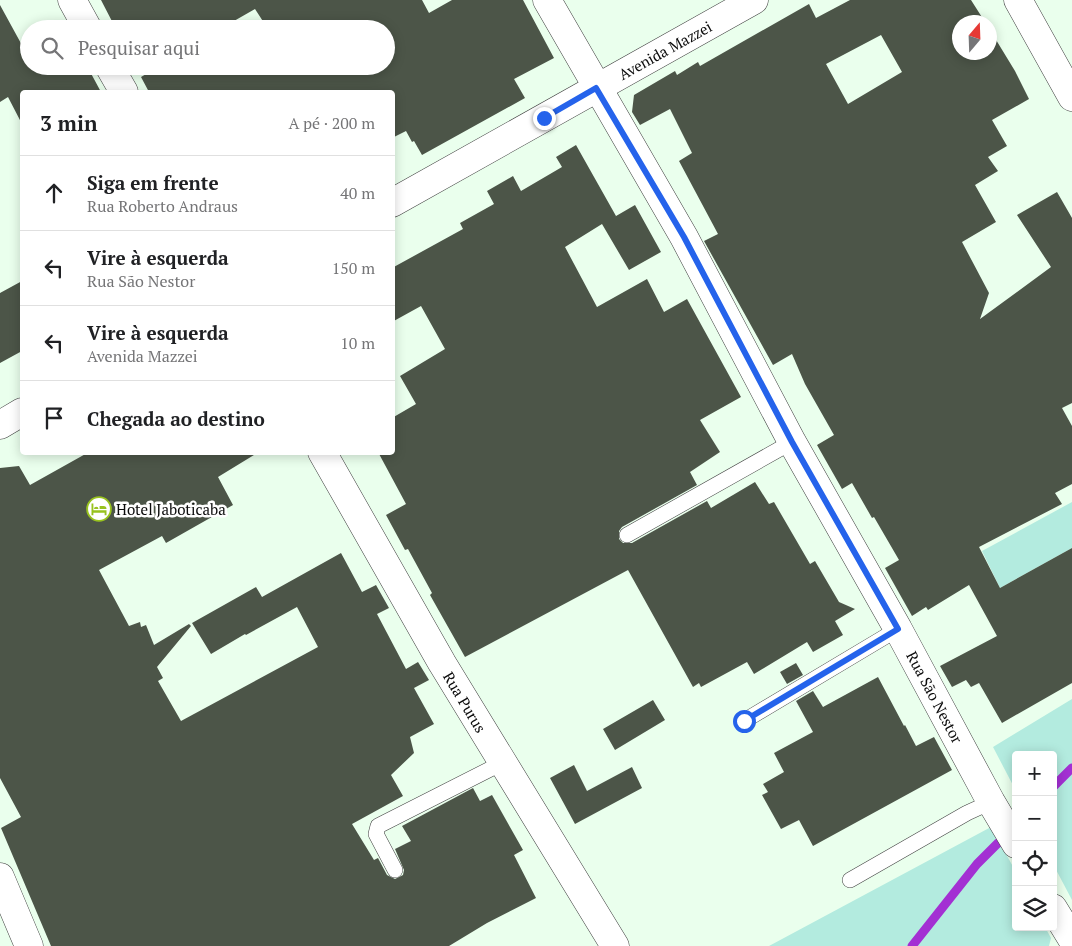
<!DOCTYPE html>
<html lang="pt">
<meta charset="utf-8">
<style>
body{margin:0;font-family:"PT Serif",serif;background:#f6f6f6;color:#202124}
.controls{position:absolute;right:15px;bottom:15px;display:grid;overflow:hidden;border-radius:5px;box-shadow:0 2px 12px #0003}
.controls button{width:45px;height:45px;display:grid;place-items:center;padding:0;border:0;border-bottom:1px solid #e0e0e0;background:#fff;color:#202124;font:25px sans-serif}
.compass{position:absolute;left:952px;top:15px;width:45px;height:45px;border-radius:50%;background:#fff;box-shadow:0 2px 12px #0003;rotate:19deg}
.stop{position:absolute;width:15px;height:15px;margin:-11px;border:4px solid #2563eb;border-radius:50%;background:#fff}
.stop.end{background:#2563eb;border-color:#fff;box-shadow:0 1px 5px #0008}
.list{margin:0;padding:0;list-style:none}
h2{display:flex;justify-content:space-between;align-items:center;height:65px;margin:0;padding:0 20px;font-size:21px}
h2 small{font-size:16px;font-weight:400;color:#757577}
.list li{display:grid;grid-template-columns:32px 1fr auto;gap:15px;align-items:center;box-sizing:border-box;height:75px;padding:0 20px;border-top:1px solid #e0e0e0}
.list b{display:block;font-size:19px;white-space:nowrap}
.list p{margin:0;font-size:16px;white-space:nowrap;color:#757577}
.list em{font-size:16px;font-style:normal;color:#757577}
.icon{flex:none;width:28px;height:28px;fill:none;stroke:currentColor;stroke-width:2;stroke-linecap:round;stroke-linejoin:round}
.map{position:relative;flex:none;width:1072px;height:946px;overflow:hidden}
.search{position:absolute;background:#fff;box-shadow:0 2px 12px #0003;left:20px;top:20px;width:375px;height:55px;display:flex;align-items:center;gap:12px;box-sizing:border-box;padding:0 18px;border-radius:28px;color:#757577;font-size:19px}
.panel{position:absolute;background:#fff;box-shadow:0 2px 12px #0003;left:20px;top:90px;width:375px;height:365px;border-radius:5px}
.map>svg:first-child{display:block}
</style>
<div class="map">
<svg width="1072" height="946" viewBox="0 0 1072 946">
<rect width="100%" height="100%" fill="#eaffed"/>
<path fill="#b3ebdf" d="M1072,502V548L1000,588L982,551Z
M1072,699V900L1053,864V755H1016V791L993,747Z
M991,827L1016,872V927H1045L1051,938L1049,946H769Z"/>
<g fill="none" stroke-linecap="round" stroke-linejoin="round">
<path stroke="#a330d3" stroke-width="9" d="M1053,787L1072,768
M912,946L977,864L998,843"/>
</g>
<path fill="#4c5548" fill-rule="evenodd" d="M101,0H422L429,13L452,0H523L554,58L514,79L525,98L422,155L414,141L412,142L406,131L392,138V92H149L141,77L160,66H386V29H268L255,9L220,29H116Z
M850,0H971L985,22H960V52H990V30L1015,71L1029,99L992,120L1007,146L988,157L998,171L975,185L996,222L962,242L989,293L980,319L1051,267L1017,215L1057,192L1072,218V403L1062,408L1072,426V484L1055,493L1062,504L979,547L1000,588L1072,548V683L1002,723L979,683L971,687L966,680L952,687L940,666L997,636L969,585L928,610L926,607L912,616L885,568L899,560L874,517L872,518L852,483L842,489L817,445L834,435L805,384L792,354L773,365L704,241L718,234L679,161L692,153L670,109L640,125L632,112L634,95L675,71L677,75L698,62L700,66L809,4L816,18ZM881,35L902,72L848,104L826,64Z
M0,5L29,58V66H87L101,92H22V124L8,97L0,102Z
M576,145L616,216L604,223L635,205L661,252L629,270L602,224L565,247L597,307L647,279L664,312L687,299L741,397L700,420L720,452L690,472L697,485L622,527L619,531V539L623,543H632L707,501L711,508L755,482L769,504L774,502L810,564L815,561L839,602L855,609L835,621L843,635L813,652L807,642L754,674L747,662L701,687L699,683L693,687L628,570L465,657L430,595L432,593L408,549L405,550L386,515L406,504L378,452H392V418L416,404L400,376L445,349L421,306L392,322V268L463,229L460,223L494,204L487,191L513,176L521,191L562,167L556,157Z
M22,281V351L0,363V293Z
M89,452H259L218,477L233,505L166,543L162,536L99,570L129,626L140,622L141,627L146,625L154,645L189,624L191,626L157,667L163,678L158,681L181,721L318,647L297,607L246,635L245,634L211,654L192,623L256,587L262,597L341,553L362,592L376,585L389,608L377,614L406,669L418,662L429,680L414,688L434,724L410,737L414,753L391,775L403,796L352,824L374,860L378,858L387,875L395,879L403,875L404,870L395,849L411,841L402,826L473,788L480,801L492,795L523,850L514,855L536,898L487,923L449,946H51L1,828L21,817L0,778V468L19,466L30,485Z
M796,663L803,675L787,684L780,672Z
M878,677L904,726L905,725L916,746L934,737L952,770L813,846L799,820L781,829L762,795L768,792L763,784L784,772L774,753L813,732L796,701L813,691L823,707Z
M653,700L665,720L615,750L603,729Z
M574,765L587,791L632,767L642,788L575,824L550,778Z"/>
<g fill="none" stroke-linecap="round" stroke-linejoin="round">
<g stroke="#3f3f3f" stroke-width="16">
<path id="service" d="M627,535L792,442
M744,721L898,629
M395,870L376,834L378,826L502,763
M850,880L967,813L991,802"/>
</g>
<g stroke="#3f3f3f" stroke-width="29">
<path id="minor" d="M72,0L88,29
M547,0L684,237L792,442L898,629L991,802L1016,844
M1018,0L1072,97
M109,66L124,92
M322,452L442,663L615,946
M0,877L29,946
M1053,908L1072,939"/>
</g>
<g stroke="#3f3f3f" stroke-width="29">
<path id="tertiary" d="M392,203L754,0
M0,425L22,412"/>
</g>
<use href="#service" stroke="#fff" stroke-width="15"/>
<use href="#minor" stroke="#fff" stroke-width="28"/>
<use href="#tertiary" stroke="#fff" stroke-width="28"/>
</g>
<g fill="none" stroke-linecap="round" stroke-linejoin="round">
<path stroke="#2563eb" stroke-width="6" d="M544,118L596,88L684,237L792,442L898,629L744,721"/>
</g>
<defs>
<g id="hotel-ring" transform="scale(1.25)"><circle r="9.5" fill="#fff" stroke="#98c21e" stroke-width="1.5"/><path d="M-6-4.5h1.5V1H6V5H4.5V3h-9V5H-6ZM-4 0a1.8 1.8 0 1 1 3.6 0ZM.5 0V-2.5h3Q6-2.5 6 0Z" fill="#98c21e"/></g>
</defs>
<g fill-rule="evenodd">
<use href="#hotel-ring" x="99" y="509"/>
</g>
<g text-anchor="middle" dominant-baseline="central" stroke-width="5" stroke-linejoin="round" paint-order="stroke">
<g font-size="15" fill="#0c0c0c" stroke="#fff">
<text transform="translate(665 50) rotate(-29)">Avenida Mazzei</text>
<text transform="translate(935 697) rotate(62)">Rua São Nestor</text>
<text transform="translate(465 702) rotate(59)">Rua Purus</text>
</g>
<g font-size="15" fill="#0c0c0c" stroke="#fff" text-anchor="start">
<text x="116" y="509">Hotel Jaboticaba</text>
</g>
</g>
</svg>
<div class="controls">
<button>+</button>
<button>−</button>
<button><svg class="icon" aria-label="locate" viewBox="0 0 24 24"><circle cx="12" cy="12" r="6"/><path d="M12 2v4M12 18v4M2 12h4M18 12h4"/></svg></button>
<button><svg class="icon" aria-label="layers" viewBox="0 0 24 24"><path d="M12 4l9 5-9 5-9-5zM3 14l9 5 9-5"/></svg></button>
</div>
<svg class="compass" viewBox="-18 -18 36 36"><path d="M0-13l5 13h-10z" fill="#e53935"/><path d="M0 13l5-13h-10z" fill="#757577"/></svg>
<div class="stop" style="left:744px;top:721px"></div>
<div class="stop end" style="left:544px;top:118px"></div>
<div class="search"><svg class="icon" aria-label="search" viewBox="0 0 24 24"><circle cx="10" cy="10" r="6"/><path d="M15 15l6 6"/></svg>Pesquisar aqui</div>
<section class="panel">
<h2>3 min<small>A pé · 200 m</small></h2>
<ul class="list">
<li><svg class="icon" aria-label="ahead" viewBox="0 0 24 24"><path d="M12 20V5M6 11l6-6 6 6"/></svg><div><b>Siga em frente</b><p>Rua Roberto Andraus</p></div><em>40 m</em></li>
<li><svg class="icon" aria-label="left" viewBox="0 0 24 24"><path d="M17 20v-9H6M10 6l-5 5 5 5"/></svg><div><b>Vire à esquerda</b><p>Rua São Nestor</p></div><em>150 m</em></li>
<li><svg class="icon" aria-label="left" viewBox="0 0 24 24"><path d="M17 20v-9H6M10 6l-5 5 5 5"/></svg><div><b>Vire à esquerda</b><p>Avenida Mazzei</p></div><em>10 m</em></li>
<li><svg class="icon" aria-label="arrive" viewBox="0 0 24 24"><path d="M6 21V4h12l-3 4 3 4H6"/></svg><div><b>Chegada ao destino</b></div></li>
</ul>
</section>
</div>
